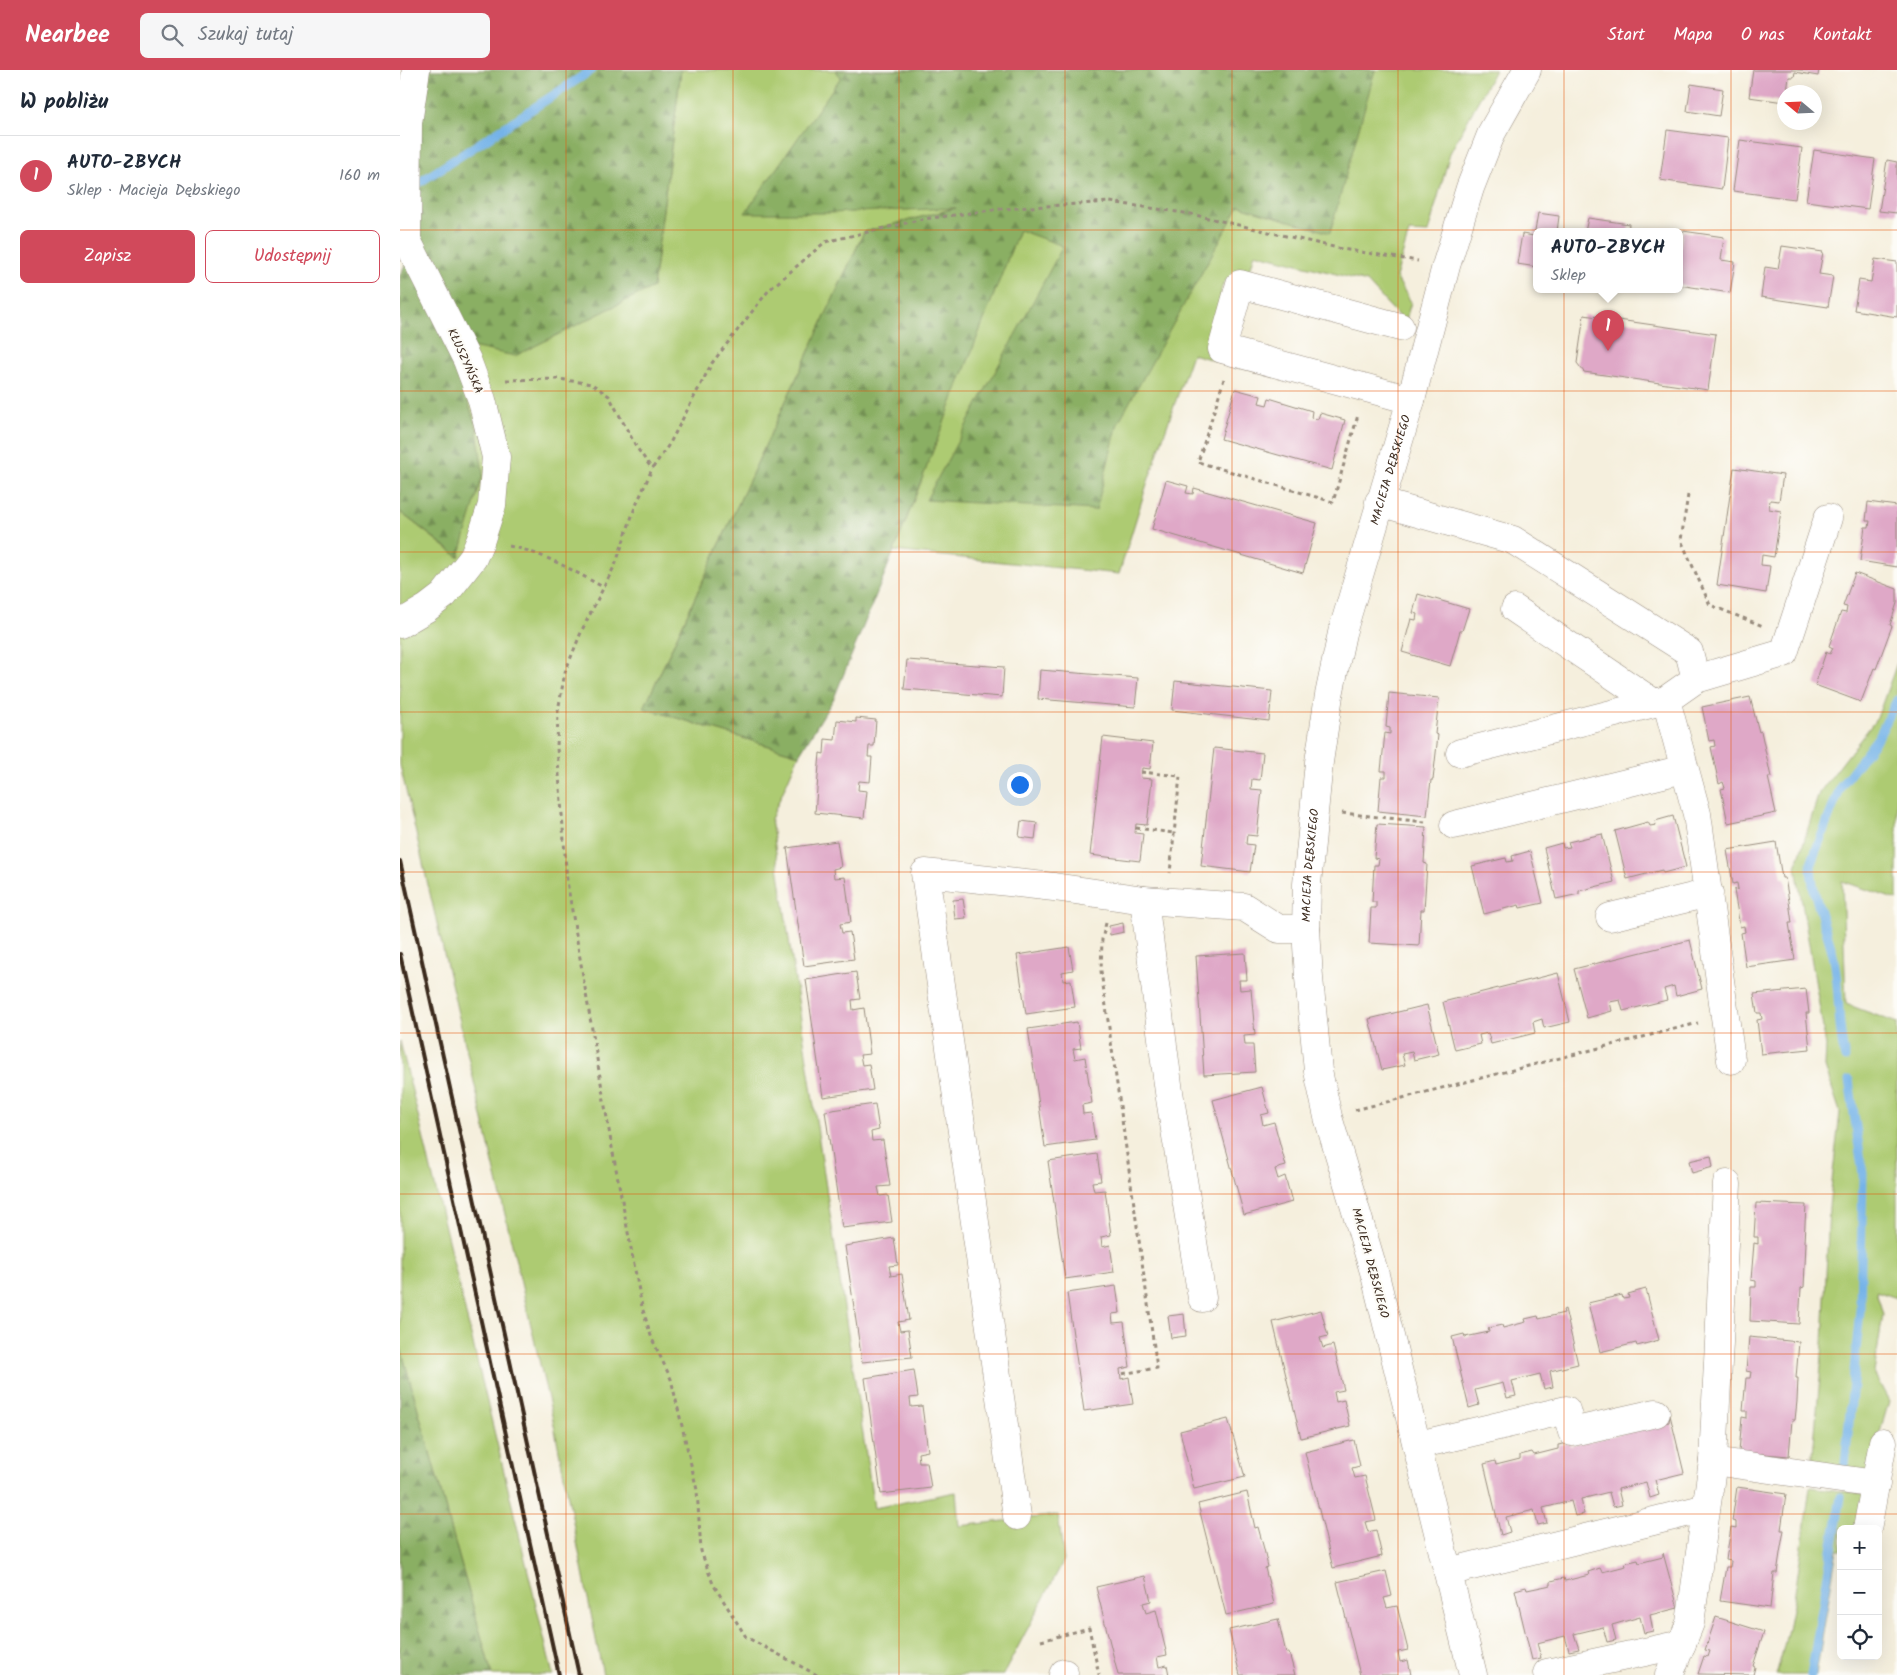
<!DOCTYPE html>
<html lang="pl">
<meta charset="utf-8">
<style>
body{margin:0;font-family:Kalam,sans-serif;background:#f6f6f7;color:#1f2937}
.controls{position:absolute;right:15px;bottom:15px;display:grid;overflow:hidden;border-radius:8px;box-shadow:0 5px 20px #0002}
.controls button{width:45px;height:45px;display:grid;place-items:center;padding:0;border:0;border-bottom:1px solid #e0e1e3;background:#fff;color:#1f2937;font:25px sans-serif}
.compass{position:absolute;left:1377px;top:15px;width:45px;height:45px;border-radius:50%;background:#fff;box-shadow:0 5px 20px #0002;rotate:289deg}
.you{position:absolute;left:619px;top:714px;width:18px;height:18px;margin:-12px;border:4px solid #fff;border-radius:50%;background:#1a73e8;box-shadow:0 0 0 8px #1a73e833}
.badge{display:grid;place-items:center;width:32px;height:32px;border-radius:50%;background:#d1495b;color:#fff;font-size:16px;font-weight:700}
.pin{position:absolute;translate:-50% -41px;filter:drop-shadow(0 1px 2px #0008)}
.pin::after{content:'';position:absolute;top:26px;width:18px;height:15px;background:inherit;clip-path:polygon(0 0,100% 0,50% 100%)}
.popup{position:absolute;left:1133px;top:158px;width:150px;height:65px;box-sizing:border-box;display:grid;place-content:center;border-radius:8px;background:#fff;filter:drop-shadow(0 1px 4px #0005);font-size:16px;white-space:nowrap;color:#747a83}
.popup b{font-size:19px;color:#1f2937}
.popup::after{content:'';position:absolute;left:50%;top:100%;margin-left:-10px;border:10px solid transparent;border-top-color:#fff}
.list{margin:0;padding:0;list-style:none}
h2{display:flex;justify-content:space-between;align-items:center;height:65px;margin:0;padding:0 20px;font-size:21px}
h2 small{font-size:16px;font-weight:400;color:#747a83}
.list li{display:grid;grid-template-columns:32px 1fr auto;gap:15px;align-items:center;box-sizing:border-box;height:80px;padding:0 20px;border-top:1px solid #e0e1e3}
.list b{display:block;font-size:19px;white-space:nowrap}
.list p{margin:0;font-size:16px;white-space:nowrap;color:#747a83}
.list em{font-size:16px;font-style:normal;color:#747a83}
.actions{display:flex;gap:10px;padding:15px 20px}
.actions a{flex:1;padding:11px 0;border:1px solid #d1495b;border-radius:8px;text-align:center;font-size:18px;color:#d1495b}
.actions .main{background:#d1495b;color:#fff}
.icon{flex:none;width:28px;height:28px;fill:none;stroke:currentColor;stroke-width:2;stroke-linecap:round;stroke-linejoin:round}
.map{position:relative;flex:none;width:1497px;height:1605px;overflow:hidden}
header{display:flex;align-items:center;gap:30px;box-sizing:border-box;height:70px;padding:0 25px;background:#d1495b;color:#fff}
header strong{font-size:24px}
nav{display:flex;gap:28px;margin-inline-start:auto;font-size:18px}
.search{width:350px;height:45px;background:#f6f6f7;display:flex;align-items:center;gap:12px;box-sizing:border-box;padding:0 18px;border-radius:8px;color:#747a83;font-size:19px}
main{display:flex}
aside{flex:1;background:#fff}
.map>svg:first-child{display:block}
</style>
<header>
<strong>Nearbee</strong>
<div class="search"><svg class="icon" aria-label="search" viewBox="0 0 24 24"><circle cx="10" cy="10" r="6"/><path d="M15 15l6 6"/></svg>Szukaj tutaj</div>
<nav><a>Start</a><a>Mapa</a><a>O nas</a><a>Kontakt</a></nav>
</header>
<main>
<aside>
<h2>W pobliżu<small></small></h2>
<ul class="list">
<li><span class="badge">1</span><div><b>AUTO-ZBYCH</b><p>Sklep · Macieja Dębskiego</p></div><em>160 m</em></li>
</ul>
<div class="actions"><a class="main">Zapisz</a><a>Udostępnij</a></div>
</aside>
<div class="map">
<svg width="1497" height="1605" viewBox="0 0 1497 1605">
<defs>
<pattern id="forest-firs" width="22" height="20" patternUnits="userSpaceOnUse" patternTransform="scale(1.25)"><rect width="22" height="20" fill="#8aaf64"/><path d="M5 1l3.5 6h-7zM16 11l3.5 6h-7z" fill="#728f52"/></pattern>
</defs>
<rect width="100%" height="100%" fill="#fdfcf7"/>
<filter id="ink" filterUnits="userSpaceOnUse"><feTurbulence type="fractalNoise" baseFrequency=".02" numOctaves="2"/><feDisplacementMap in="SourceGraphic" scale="10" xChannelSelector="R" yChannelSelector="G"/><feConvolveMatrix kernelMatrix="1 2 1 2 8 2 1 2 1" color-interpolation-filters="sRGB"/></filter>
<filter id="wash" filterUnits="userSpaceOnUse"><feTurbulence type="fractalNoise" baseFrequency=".0096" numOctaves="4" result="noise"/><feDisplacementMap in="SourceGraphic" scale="20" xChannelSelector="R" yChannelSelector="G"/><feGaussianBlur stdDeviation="1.12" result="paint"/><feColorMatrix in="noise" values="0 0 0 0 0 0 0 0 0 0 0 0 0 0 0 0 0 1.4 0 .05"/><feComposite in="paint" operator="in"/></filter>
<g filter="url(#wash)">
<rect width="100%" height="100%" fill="#f5efdd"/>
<path fill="#adcb72" stroke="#747a48" d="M281,0H1095L1050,83L1028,163L1009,162L996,207L1011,232L1005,253L967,212L855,183L849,204C834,206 819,207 821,228C822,232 824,235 823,239C813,267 798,265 824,293L792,284L747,414L719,504L494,481L635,117L464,162L244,638L399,685L371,749L474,1438L556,1422L559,1456L658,1445L664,1490L603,1605H203L153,1350L0,695V442L58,487L48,272L253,217Z
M1497,593V830L1442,811L1446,934L1497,953V1228L1476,1221L1483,1244L1474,1303L1489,1331L1468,1404L1412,1395L1423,1274L1429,1137L1440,1042L1425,997L1426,976L1396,797L1419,723L1477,648Z
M0,971L153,1605H92L0,1275Z
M1410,1417L1465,1424L1460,1459H1441V1480H1437L1416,1605H1376C1395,1543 1401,1481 1410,1417Z"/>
<path fill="url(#forest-firs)" stroke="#626c41" d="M25,0H281L253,217L115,286L48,272L77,359L83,404L59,487L0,442V206L17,168L15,75Z
M435,0H975L930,163L839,136L718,353L696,440L526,430L663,176L619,160L494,481L434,628L399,685L244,638L464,162L556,138L429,143H345L441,7Z
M0,1275L92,1605H0Z"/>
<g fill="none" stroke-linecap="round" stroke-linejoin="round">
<path stroke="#75b3e8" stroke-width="9" d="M20,112L192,0
M1445,988C1437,955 1440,922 1434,889C1427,857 1411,826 1411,793L1441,716L1479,666L1497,630
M1445,1394L1460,1240L1463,1104L1449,1010
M1411,1605L1441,1427"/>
</g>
<g id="blocks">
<path fill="#dfa8c7" d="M1353,0H1419L1418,6L1395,2L1394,7H1389L1387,22H1384V32L1349,27Z
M1291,14L1323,19L1319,46L1287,41Z
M1267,60L1328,68L1322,119L1260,110Z
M1340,70L1402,78L1395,129L1333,121Z
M1414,80L1475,89L1468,139L1406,131Z
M1487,90L1497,92V143L1479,141Z
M1138,143L1159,146L1157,162H1137V197L1117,194L1122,164L1134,166Z
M1188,148L1229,154L1228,162H1185Z
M1283,161L1324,167L1321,190L1335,192L1330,223L1279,215V185Z
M1382,176L1423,182L1419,204L1433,206L1428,237L1361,227L1365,197L1378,199Z
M1475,189L1497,192V247L1454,240L1459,210L1471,212Z
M1184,245L1316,264L1308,320L1184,302L1177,293Z
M835,319L861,326L859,333L867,335L869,328L912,341L911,348L918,349L920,343L945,350L932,400L821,369Z
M1334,398L1383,405L1379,431L1370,430L1369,439L1381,441L1374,487L1362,485L1361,495L1370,496L1366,523L1317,515Z
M766,410L788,416L786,423L793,424L794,418L917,453L903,503L752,459Z
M1468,432L1497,436V497L1460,491L1465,457H1469L1470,451H1466Z
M1455,503L1497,519V533L1490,555L1492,556L1476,599L1474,598L1461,632L1415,615L1426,582L1430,584L1433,578L1429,576L1441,542L1446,543L1447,537L1443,536Z
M1018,524L1069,539L1062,561H1060L1050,596L1002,582L1011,549L1016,550L1017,544L1013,543Z
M507,590L604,597L602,627L504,619Z
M640,600L738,608L735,637L638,629Z
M775,611L872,621L869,651L772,640Z
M989,623L1039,628L1035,664L1038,665L1033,710H1031L1027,746L978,741L981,707H986V701H981L985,663L990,664V658L986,657Z
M1350,627L1359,662L1361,661L1371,707H1368L1376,743L1328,753L1321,719L1325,718L1323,712L1319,714L1311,677L1315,676L1314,670L1309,671L1302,637Z
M456,648L476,650L474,676H469L468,687H472L470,712L459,711L458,720L467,721L464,748L415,743L420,683L424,684L425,669L435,670L437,650L456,652Z
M703,667L753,673L750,699L742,698L741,708L752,709L747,755L736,754L735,763L743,764L740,791L690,785Z
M814,678L863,683L860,710L852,709L851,719L862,720L857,766L847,765L846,774L854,775L850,802L801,796Z
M1273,746L1286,797L1263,803L1262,800L1227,809L1215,761L1248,752L1250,756L1256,755L1255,751Z
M621,751L637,753L635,769L619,767Z
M977,754L1026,757L1024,793L1027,794L1024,840H1021L1019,876L969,873L971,838H976V832H972L974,795H978L979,789L974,788Z
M1202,764L1214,812L1179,821V824L1156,829L1144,778L1162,773L1163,778L1170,777L1168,772Z
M437,771L441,797L433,799L434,808L445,807L451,852L440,854L442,863L450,862L454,889L404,896L387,778Z
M1376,772L1382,808H1385L1389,831L1392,853H1389L1395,890L1346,897L1341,863L1345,862L1344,856L1340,857L1334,820L1338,819L1337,813L1333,814L1327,780Z
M1130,781L1143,833L1120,838L1119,835L1084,844L1072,796L1106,788L1107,792L1113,791L1112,786Z
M563,829L566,848L555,849L553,830Z
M723,853L724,862L710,865L709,856Z
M1290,870L1302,919L1276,926L1274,916L1264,919L1267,930L1223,941L1220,930L1210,932L1212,941L1187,948L1174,899Z
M669,877L673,900L662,902L663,911L671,910L675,937L626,944L617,885Z
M845,883L847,910H839L840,920L851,919L855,965L844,966L845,975H853L855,1002L804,1005L796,886Z
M456,902L460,929L452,930L453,940L464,938L470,984L460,985L462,995L469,994L473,1020L423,1027L406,910Z
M1158,903L1170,952L1144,958L1142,949L1133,952L1135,963L1091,974L1088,963L1079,965L1081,974L1055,980L1043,932Z
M1406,919L1409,943H1406L1410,979L1361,984L1357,950L1362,949L1361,943H1357L1354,924Z
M1027,935L1039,984L1014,990L1012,982L1002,984L1005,995L982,1000L969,949Z
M677,952L681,978L673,979L675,989L685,987L692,1033L682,1035L683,1044L691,1043L695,1070L645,1077L628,959Z
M862,1017L869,1043L861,1045L863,1055L874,1052L886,1096L875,1099L878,1109L885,1106L892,1132L844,1145L813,1030Z
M475,1034L479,1060L471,1062L472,1071L483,1070L490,1116L478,1117L480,1126L488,1125L492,1152L442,1158L425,1041Z
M697,1084L701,1111L692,1112L694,1121L705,1120L711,1165L701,1167L702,1177L710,1175L714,1202L665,1209L648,1091Z
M1311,1086L1313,1097L1292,1103L1289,1091Z
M1356,1133L1406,1135L1404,1172H1406L1405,1195L1404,1217L1401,1218L1399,1254L1350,1251L1351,1217H1356V1211L1351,1210L1354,1173L1358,1174V1167H1354Z
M494,1168L498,1195L489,1196L491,1206L502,1204L509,1250L498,1252L500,1261L508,1260L512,1287L462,1292L445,1176Z
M716,1216L720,1243L712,1244L713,1253L724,1252L730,1297L720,1299L721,1309L729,1307L733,1334L684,1341L667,1223Z
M1246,1219L1259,1270L1237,1276L1236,1273L1200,1282L1188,1233L1222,1225L1223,1229L1229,1228L1228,1224Z
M1165,1239L1178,1294L1150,1301L1153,1317L1144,1319L1140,1304L1112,1311L1116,1326L1107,1328L1103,1313L1075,1320L1079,1335L1069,1338L1052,1267L1064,1264L1065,1267L1089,1262L1088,1258L1102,1255L1103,1258L1126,1252L1125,1249L1138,1246L1139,1249L1164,1243L1163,1240Z
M921,1240L928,1266L920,1268L923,1278L933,1275L944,1320L934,1322L936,1332L944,1330L950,1356L901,1368L873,1252Z
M784,1244L786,1266L771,1268L768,1246Z
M1349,1267L1399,1272L1396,1308H1398L1397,1331L1395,1350H1392L1389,1386L1339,1382L1342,1347L1347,1348V1341H1343L1346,1308H1350L1351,1302L1346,1301Z
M514,1300L518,1327L510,1328L511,1337L522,1336L528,1381L518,1383L519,1392H527L531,1418L481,1424L465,1308Z
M1270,1345L1284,1403L1255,1410L1259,1425L1250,1428L1246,1412L1218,1419L1222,1435L1213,1437L1209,1422L1181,1429L1184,1444L1175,1446L1171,1431L1143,1438L1147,1453L1138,1455L1134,1440L1106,1447L1110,1462L1101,1465L1084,1394L1095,1391L1096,1395L1120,1389V1385L1132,1382L1134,1385L1158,1379V1375L1169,1373L1170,1376L1269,1352Z
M828,1349L845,1407L794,1419L780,1361Z
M954,1370L960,1396L952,1398L955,1408L965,1406L976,1450L965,1452L968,1462L976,1460L982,1486L933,1498L905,1382Z
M1337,1417L1386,1424L1381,1460H1384L1380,1483L1377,1503H1374L1370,1538L1320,1531L1326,1497H1330L1331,1491L1326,1490L1331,1457L1336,1458V1452L1332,1451Z
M847,1422L855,1458L858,1457L864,1479L868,1497L865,1498L874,1534L826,1545L798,1434Z
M1263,1483L1278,1538L1250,1545L1253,1561L1244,1563L1240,1547L1212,1555L1216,1570L1207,1572L1203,1557L1174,1564L1179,1579L1169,1581L1165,1566L1137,1573L1141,1588L1132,1590L1115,1520L1126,1517L1127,1520L1151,1515V1511L1164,1508L1165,1511L1189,1505L1188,1502L1200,1498L1202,1502L1226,1496L1225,1493L1238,1490L1239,1493L1263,1487Z
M986,1501L992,1526L984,1528L987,1538L997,1536L1008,1580L998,1582L1000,1592L1008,1590L1011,1605H960L937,1512Z
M745,1506L751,1531L743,1533L746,1543L756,1540L767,1585L757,1587L759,1597L767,1595L769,1605H718L696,1517Z
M1316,1547L1364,1562L1353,1596L1355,1597L1353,1605L1298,1604L1304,1586L1308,1587L1310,1581L1305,1580Z
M878,1549L886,1583H889L895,1605H840L829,1560Z"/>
</g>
</g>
<g filter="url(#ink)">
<use href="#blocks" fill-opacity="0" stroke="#988c7e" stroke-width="1"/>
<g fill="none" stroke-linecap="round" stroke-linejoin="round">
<g stroke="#988c7e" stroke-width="29">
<g id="minor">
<path d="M1000,257L840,214L822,279L1011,330"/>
<path d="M979,432L1113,470L1289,582L1296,609L1266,630L1297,744L1331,990"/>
<path d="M1115,539L1254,633"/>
<path d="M0,554L27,538L44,525L73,488L81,469L92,435L96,387L82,330L67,290L7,170L8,53L16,0"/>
<path d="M1296,609L1384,583L1428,448"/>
<path d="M1060,683L1266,630"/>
<path d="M1054,755L1284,699"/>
<path d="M1210,847L1309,823"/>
<path d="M802,1228L769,1022L744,830L844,837L879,859H906"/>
<path d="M1018,1375L1166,1340L1172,1362L1256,1343"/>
<path d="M1313,1391L1476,1414"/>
<path d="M617,1446L525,803L654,817L744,830"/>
<path d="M1467,1459L1483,1372"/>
<path d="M1048,1502L1306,1438"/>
<path d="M1147,1603L1282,1574"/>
<path d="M663,1605L664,1603"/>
<path id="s1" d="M1073,1605L975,1205L928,1047L918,1001L909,908L906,859L907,814L919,692L929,625L942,563L1011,330L1046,196L1070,118L1092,62L1127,0"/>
<path d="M1269,1605L1290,1553L1313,1391L1327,1114"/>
</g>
</g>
<path stroke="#988c7e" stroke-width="3" stroke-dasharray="4 4" stroke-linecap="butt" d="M824,309L798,392L933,432L958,345
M106,310L159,309L192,314L209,326L237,378L252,399
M1288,425L1281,470L1310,535L1363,556
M109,476C144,483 172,500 203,517
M741,702L780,706L770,803
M942,743L1025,752
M736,758L774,763
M706,853L702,869L701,901L757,1298L721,1304
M955,1040L1298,953
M641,1571L689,1558L699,1605
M417,1605L346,1567L313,1514L301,1481L297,1420L271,1309L252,1269L242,1237L211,1072L167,811L157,678L158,641L165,602L182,560L216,493L234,440L252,399L270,373L312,293L369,220L425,172L523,149L601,139L710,132L791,144L942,179L1018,191"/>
<use href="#minor" stroke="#fff" stroke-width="28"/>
<path stroke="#3b2a1e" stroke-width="4" d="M0,791L179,1605
M0,884L159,1605"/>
</g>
</g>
<path fill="none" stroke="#e8590c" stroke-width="1" stroke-opacity="0.55" d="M166,0V1605M333,0V1605M499,0V1605M665,0V1605M832,0V1605M998,0V1605M1164,0V1605M1331,0V1605M0,160H1497M0,321H1497M0,482H1497M0,642H1497M0,802H1497M0,963H1497M0,1124H1497M0,1284H1497M0,1444H1497"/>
<g text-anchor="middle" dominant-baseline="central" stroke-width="4.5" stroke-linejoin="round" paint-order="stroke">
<g font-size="12" fill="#3b2a1e" stroke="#fdfcf7">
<text transform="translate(65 291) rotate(66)">KŁUSZYŃSKA</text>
<text stroke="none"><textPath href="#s1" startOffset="1235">MACIEJA DĘBSKIEGO</textPath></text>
<text stroke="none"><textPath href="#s1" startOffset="830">MACIEJA DĘBSKIEGO</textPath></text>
<text transform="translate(970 1193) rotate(75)">MACIEJA DĘBSKIEGO</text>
</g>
</g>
</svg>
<div class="controls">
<button>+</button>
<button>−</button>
<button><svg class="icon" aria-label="locate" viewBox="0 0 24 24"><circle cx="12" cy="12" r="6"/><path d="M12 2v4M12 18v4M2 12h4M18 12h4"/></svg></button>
</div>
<svg class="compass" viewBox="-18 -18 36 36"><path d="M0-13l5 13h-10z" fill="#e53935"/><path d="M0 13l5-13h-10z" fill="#747a83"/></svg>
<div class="you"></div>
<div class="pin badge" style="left:1208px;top:281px">1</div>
<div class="popup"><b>AUTO-ZBYCH</b>Sklep</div>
</div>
</main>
